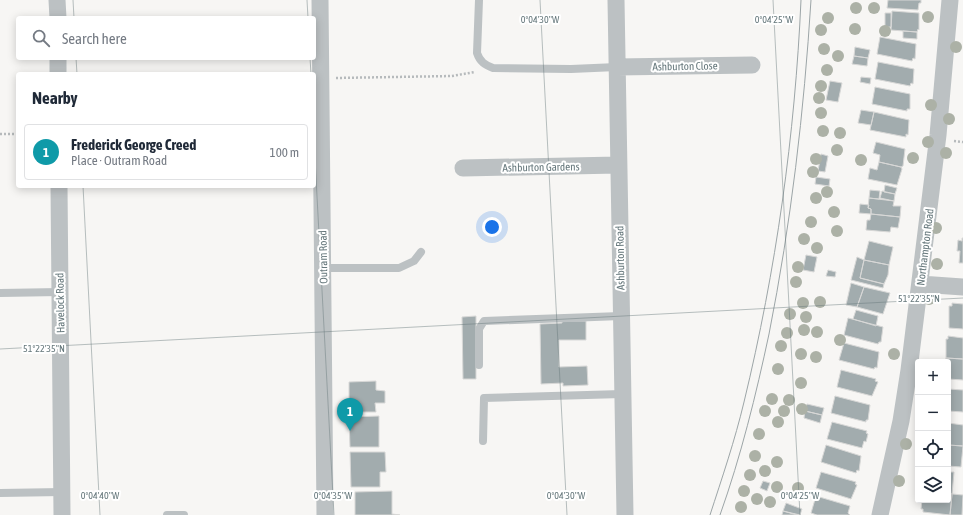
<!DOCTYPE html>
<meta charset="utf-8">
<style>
body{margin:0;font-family:"Asap Condensed",sans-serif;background:#f2f2f3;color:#1f2937}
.controls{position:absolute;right:12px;bottom:12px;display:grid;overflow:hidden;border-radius:4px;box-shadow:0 2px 10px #0003}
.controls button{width:36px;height:36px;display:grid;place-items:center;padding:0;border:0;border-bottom:1px solid #e0e1e3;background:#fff;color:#1f2937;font:20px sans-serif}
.you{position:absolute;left:492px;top:227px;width:14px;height:14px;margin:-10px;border:3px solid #fff;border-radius:50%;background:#1a73e8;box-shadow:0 0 0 6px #1a73e833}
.badge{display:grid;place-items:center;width:26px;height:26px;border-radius:50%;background:#0f766e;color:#fff;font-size:13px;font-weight:700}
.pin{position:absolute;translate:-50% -33px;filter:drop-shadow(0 1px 2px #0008)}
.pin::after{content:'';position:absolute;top:21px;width:14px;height:12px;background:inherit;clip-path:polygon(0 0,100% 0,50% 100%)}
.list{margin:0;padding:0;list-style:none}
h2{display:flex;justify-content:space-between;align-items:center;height:52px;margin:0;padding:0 16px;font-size:17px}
h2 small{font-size:13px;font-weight:400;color:#747a83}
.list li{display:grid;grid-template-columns:26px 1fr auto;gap:12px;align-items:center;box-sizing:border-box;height:56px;margin:0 8px 8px;padding:0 8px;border:1px solid #e0e1e3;border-radius:4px}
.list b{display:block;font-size:15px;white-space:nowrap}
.list p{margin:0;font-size:13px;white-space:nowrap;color:#747a83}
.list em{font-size:13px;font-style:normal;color:#747a83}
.icon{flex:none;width:22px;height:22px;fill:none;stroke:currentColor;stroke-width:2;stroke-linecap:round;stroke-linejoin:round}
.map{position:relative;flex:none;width:963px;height:515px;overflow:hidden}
.search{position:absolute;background:#fff;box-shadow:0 2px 10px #0003;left:16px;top:16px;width:300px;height:44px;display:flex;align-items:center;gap:10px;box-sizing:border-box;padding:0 14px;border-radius:4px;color:#747a83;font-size:15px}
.panel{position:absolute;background:#fff;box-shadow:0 2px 10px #0003;left:16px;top:72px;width:300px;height:116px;border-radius:4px}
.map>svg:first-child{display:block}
</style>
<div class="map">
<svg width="963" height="515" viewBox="0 0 963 515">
<rect width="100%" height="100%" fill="#f7f6f4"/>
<path fill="#a2acae" stroke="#d8d8d7" d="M888,0H921V3H919L918,10L887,8Z
M892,11L919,13V30L918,29L917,32L891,30Z
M885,13H891V27H885Z
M903,31L917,32V39L903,38Z
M880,37L916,44L915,59L913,58L912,61L877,54Z
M855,47L870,50L868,58L854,56Z
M854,56L868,58L867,66L852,64Z
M878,62L914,69L913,84L911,83L910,86L875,79Z
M861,77L871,78L870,84L860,82Z
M830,81L842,83L838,102L826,100Z
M875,87L910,94V109H907V111L872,104Z
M861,110L874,112L871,125L858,123Z
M874,112L909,120L908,135L906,134V137L870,130Z
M876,142L905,149L903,166L901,167L879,162L880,155L873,153Z
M821,154L828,156L825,172L818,171Z
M879,162L901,167L902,169L897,185L868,179L870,168L877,170Z
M816,177L830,179L829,186L815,184Z
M885,185L897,188L895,194L884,192Z
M870,190L880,191L879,199L869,198Z
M882,191L895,194L894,201L880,198Z
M869,198L894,201L893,206H901L900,217L871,214V209L868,208Z
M860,204L869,205L868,208L871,209V214L859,213Z
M871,214L900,217L898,228L891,227L890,232L866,230L867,220H870Z
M962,238H963V263H959L960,251H957L958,240L962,241Z
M869,241L893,247L889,265L864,260Z
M806,255L817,257L814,272L803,270Z
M857,257L864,260L860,278L884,284L883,288L851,280Z
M864,260L889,265L888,275L884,284L860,278Z
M828,270L836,272L835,277L826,276Z
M851,283L864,287L857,307L846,305Z
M864,287L890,293L883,314L857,307Z
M952,303L963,304V329L949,328V306H952Z
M856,310L878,316L876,326L853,319Z
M476,316V379H463L462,317Z
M848,318L883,327L881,342H879L878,344L844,335Z
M562,321H586V340H559V367L587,366L588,385L563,386V383L541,384L540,324L562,323Z
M948,336L963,338V359L946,358V339H948Z
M844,343L879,352L877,368L875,367L874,369L839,360Z
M946,358L963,359V380L948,379V362H945Z
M841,370L876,379L875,381L878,382L872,396L837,387Z
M376,381V390L385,391V403H375L376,412H349V382Z
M948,389L963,390V412L948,411Z
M835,396L870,405L868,420H866V422L831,413Z
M807,404L824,408L822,415L805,411Z
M805,411L822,415L820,423L804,418Z
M379,416V447H350L349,417Z
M832,422L867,431L866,433L868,434L866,442L864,441L862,448L827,439Z
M948,423L963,425V446L948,445Z
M826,445L861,456L859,471L857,470L856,473L821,462Z
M948,445L963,446L961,467L948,466Z
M350,452H385L386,472H380V487H351Z
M821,472L856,482L855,484L857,485L851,499L816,488Z
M948,472H954L952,494L948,493Z
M763,481L770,483L767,491L760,488Z
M392,491V514L400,515H355V492Z
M948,493L952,494L950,515L923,512V509H921L922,500H948Z
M952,494L963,495L962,515H950Z
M816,496L850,506L848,513L850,515H817L811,513Z
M786,503L802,509L800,515L783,511Z
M783,511L797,515H782Z"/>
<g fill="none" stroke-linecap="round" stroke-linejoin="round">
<path stroke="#b6babc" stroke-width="2.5" stroke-dasharray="2 2" stroke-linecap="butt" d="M336,78L452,76L475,72
M0,134H18
M954,141L963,142"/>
<path stroke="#bcc1c3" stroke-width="8" d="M479,0L477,53C480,62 485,65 493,68L571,69L617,67
M323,268H399L414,261L421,252
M0,293L60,292
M479,365V329L484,321L621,316
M483,441L484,398L622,394
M0,493L62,492
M167,515H184"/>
<path stroke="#bcc1c3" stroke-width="17" d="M57,0L58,18
M320,0L325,515
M616,0L625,515
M58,58V74
M617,67L752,65
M463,168L618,165
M59,186L62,515
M920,284L963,287
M880,515L901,421L909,370L938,135L950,0"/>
<path stroke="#9ca5a7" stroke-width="1" d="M710,515C722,478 735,440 744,402C776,270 795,135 801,0
M720,515C741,456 756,395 769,334C791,223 804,112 811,0"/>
</g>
<g fill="#acb1a6">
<circle cx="856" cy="8" r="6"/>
<circle cx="874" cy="8" r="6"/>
<circle cx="928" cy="17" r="6"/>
<circle cx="828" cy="18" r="6"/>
<circle cx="855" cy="29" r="6"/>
<circle cx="821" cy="30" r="6"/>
<circle cx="885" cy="31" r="6"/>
<circle cx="956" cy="47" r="6"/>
<circle cx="824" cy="49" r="6"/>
<circle cx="838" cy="56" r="6"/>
<circle cx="827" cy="70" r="6"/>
<circle cx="821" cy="86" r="6"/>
<circle cx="819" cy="98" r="6"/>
<circle cx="931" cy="105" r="6"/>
<circle cx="821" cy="113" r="6"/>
<circle cx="949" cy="119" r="6"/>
<circle cx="823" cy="131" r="6"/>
<circle cx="840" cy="133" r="6"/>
<circle cx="928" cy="142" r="6"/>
<circle cx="837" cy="150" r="6"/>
<circle cx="946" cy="153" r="6"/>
<circle cx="913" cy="158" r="6"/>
<circle cx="816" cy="159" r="6"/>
<circle cx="861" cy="160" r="6"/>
<circle cx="813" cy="172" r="6"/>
<circle cx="827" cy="192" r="6"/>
<circle cx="816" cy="198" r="6"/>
<circle cx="834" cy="212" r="6"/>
<circle cx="811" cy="222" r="6"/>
<circle cx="936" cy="228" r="6"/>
<circle cx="837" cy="231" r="6"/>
<circle cx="804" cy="239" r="6"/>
<circle cx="817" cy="248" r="6"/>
<circle cx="937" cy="264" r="6"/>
<circle cx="798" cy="267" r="6"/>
<circle cx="796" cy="282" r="6"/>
<circle cx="929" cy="299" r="6"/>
<circle cx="820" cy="302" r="6"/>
<circle cx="803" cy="303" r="6"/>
<circle cx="790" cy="314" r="6"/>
<circle cx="806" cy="317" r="6"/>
<circle cx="804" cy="330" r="6"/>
<circle cx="817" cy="332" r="6"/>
<circle cx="787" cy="333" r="6"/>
<circle cx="840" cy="340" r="6"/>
<circle cx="781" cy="346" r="6"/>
<circle cx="801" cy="354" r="6"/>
<circle cx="894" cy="354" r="6"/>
<circle cx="816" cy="357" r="6"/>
<circle cx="778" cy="369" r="6"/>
<circle cx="801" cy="383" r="6"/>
<circle cx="772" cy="399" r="6"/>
<circle cx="789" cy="400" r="6"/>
<circle cx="802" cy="409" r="6"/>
<circle cx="765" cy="411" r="6"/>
<circle cx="784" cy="411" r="6"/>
<circle cx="778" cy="422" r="6"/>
<circle cx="759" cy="434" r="6"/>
<circle cx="906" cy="444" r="6"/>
<circle cx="755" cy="456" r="6"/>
<circle cx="777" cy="462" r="6"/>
<circle cx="765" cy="471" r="6"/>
<circle cx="750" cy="475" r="6"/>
<circle cx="899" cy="481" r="6"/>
<circle cx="777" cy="487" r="6"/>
<circle cx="798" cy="488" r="6"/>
<circle cx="744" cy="491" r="6"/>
<circle cx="757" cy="499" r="6"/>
<circle cx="770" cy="502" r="6"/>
<circle cx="741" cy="507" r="6"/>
</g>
<path fill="none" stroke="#65777b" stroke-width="1" stroke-opacity="0.45" d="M73,0L74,18M307,0L308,18M540,0L567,515M773,0L800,515M76,58L77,74M310,58L311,74M314,140L334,515M83,186L100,515M0,349L963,298"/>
<g text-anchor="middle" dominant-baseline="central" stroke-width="4" stroke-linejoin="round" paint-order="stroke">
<g font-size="11" fill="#65777b" stroke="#fff">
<text transform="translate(685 66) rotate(-1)">Ashburton Close</text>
<text transform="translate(541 167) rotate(-1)">Ashburton Gardens</text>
<text transform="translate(925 247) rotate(-83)">Northampton Road</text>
<text transform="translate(323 257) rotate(-91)">Outram Road</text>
<text transform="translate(620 258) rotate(-91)">Ashburton Road</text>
<text transform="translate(60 303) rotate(-91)">Havelock Road</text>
</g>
</g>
<g font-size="10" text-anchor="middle" fill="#65777b" stroke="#fff" stroke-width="4" stroke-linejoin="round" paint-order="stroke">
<text x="540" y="23">0°04'30"W</text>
<text x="774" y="23">0°04'25"W</text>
<text x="919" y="302">51°22'35"N</text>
<text x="44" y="352">51°22'35"N</text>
<text x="100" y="499">0°04'40"W</text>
<text x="333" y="499">0°04'35"W</text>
<text x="566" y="499">0°04'30"W</text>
<text x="800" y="499">0°04'25"W</text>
</g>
</svg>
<div class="controls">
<button>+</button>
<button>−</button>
<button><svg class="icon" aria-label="locate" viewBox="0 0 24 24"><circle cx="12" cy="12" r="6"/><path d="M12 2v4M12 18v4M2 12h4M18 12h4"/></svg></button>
<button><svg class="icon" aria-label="layers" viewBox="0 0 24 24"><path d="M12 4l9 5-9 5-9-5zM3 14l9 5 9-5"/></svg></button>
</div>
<div class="you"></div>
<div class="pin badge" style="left:350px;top:431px;background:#0f9aa8">1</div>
<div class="search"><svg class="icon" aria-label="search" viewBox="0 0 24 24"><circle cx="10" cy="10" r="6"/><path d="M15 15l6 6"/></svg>Search here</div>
<section class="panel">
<h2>Nearby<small></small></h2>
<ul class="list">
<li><span class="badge" style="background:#0f9aa8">1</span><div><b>Frederick George Creed</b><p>Place · Outram Road</p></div><em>100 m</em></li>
</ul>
</section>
</div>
